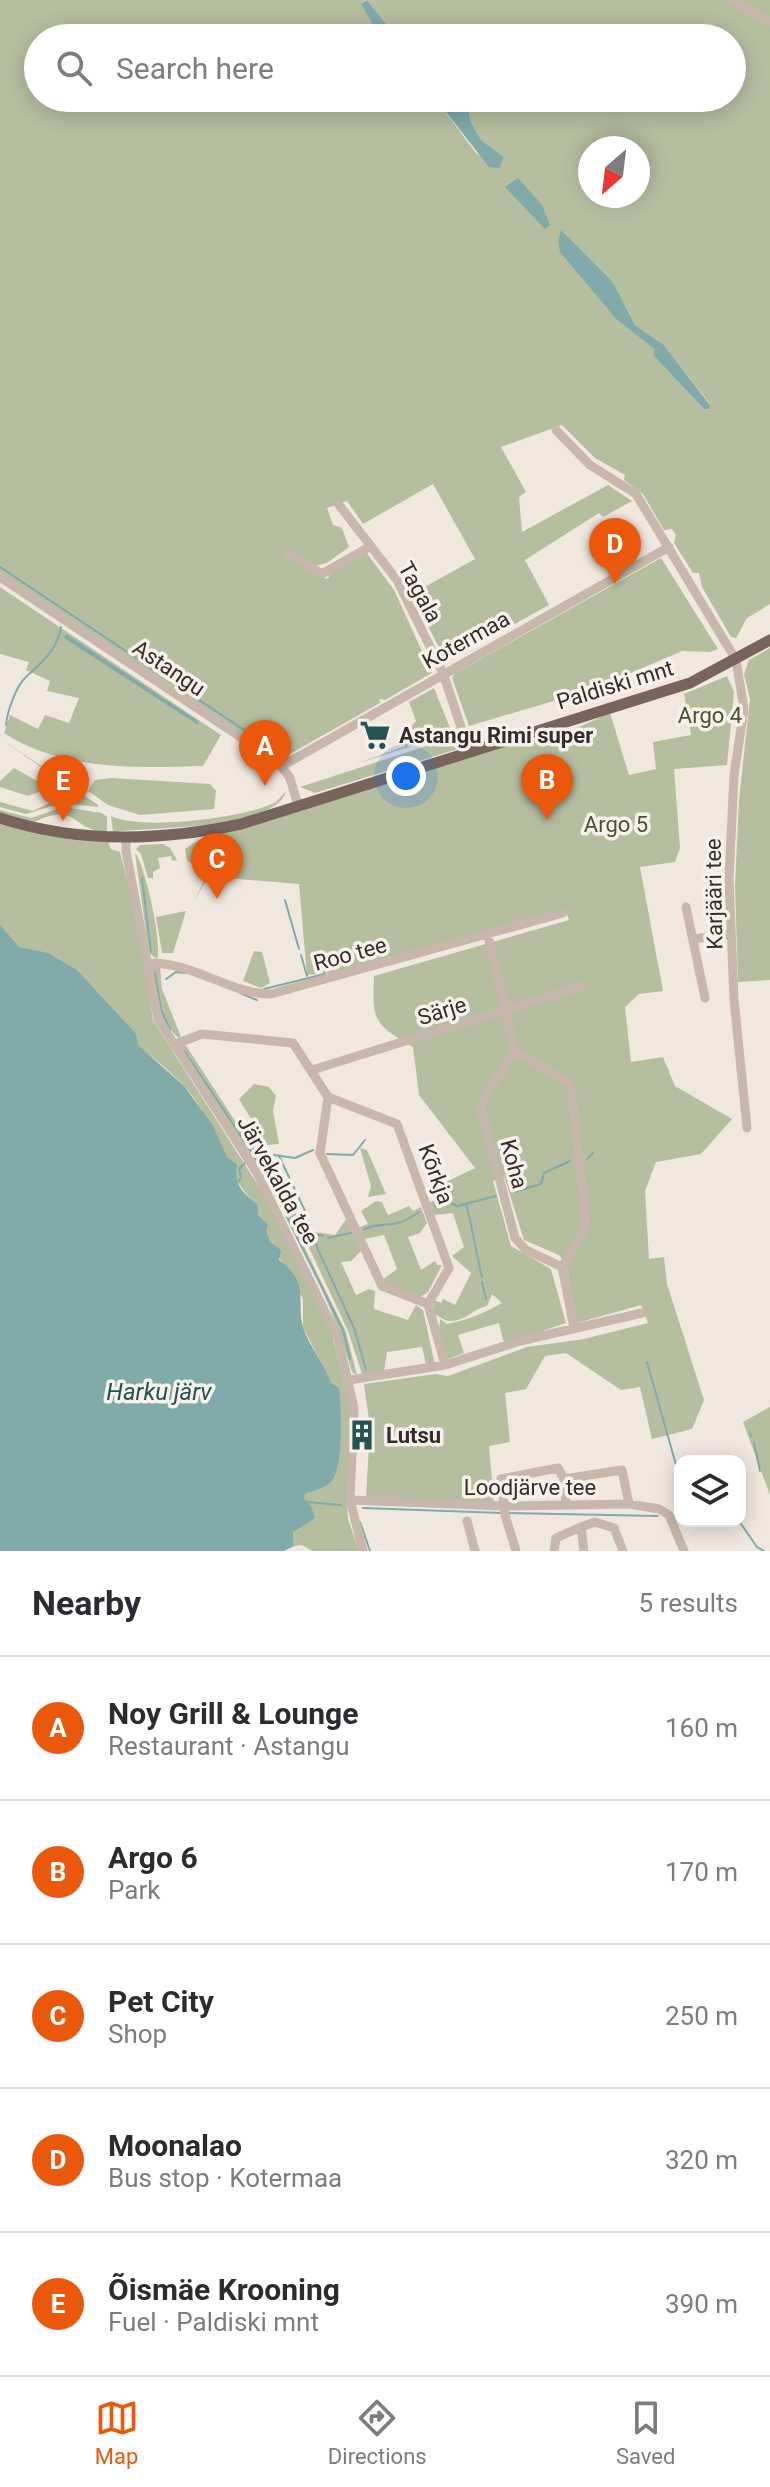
<!DOCTYPE html>
<meta charset="utf-8">
<style>
body{margin:0;font-family:Roboto,sans-serif;background:#f2f2f3;color:#2b2b33}
.controls{position:absolute;right:24px;bottom:24px;display:grid;overflow:hidden;border-radius:16px;box-shadow:0 4px 20px #0003}
.controls button{width:72px;height:72px;display:grid;place-items:center;padding:0;border:0;border-bottom:2px solid #e1e1e2;background:#fff;color:#2b2b33;font:40px sans-serif}
.compass{position:absolute;left:578px;top:136px;width:72px;height:72px;border-radius:50%;background:#fff;box-shadow:0 4px 20px #0003;rotate:208deg}
.you{position:absolute;left:406px;top:776px;width:28px;height:28px;margin:-20px;border:6px solid #fff;border-radius:50%;background:#1a73e8;box-shadow:0 0 0 12px #1a73e833}
.badge{display:grid;place-items:center;width:52px;height:52px;border-radius:50%;background:#ea580c;color:#fff;font-size:26px;font-weight:700}
.pin{position:absolute;translate:-50% -66px;filter:drop-shadow(0 2px 4px #0008)}
.pin::after{content:'';position:absolute;top:42px;width:28px;height:24px;background:inherit;clip-path:polygon(0 0,100% 0,50% 100%)}
.list{margin:0;padding:0;list-style:none}
h2{display:flex;justify-content:space-between;align-items:center;height:104px;margin:0;padding:0 32px;font-size:34px}
h2 small{font-size:26px;font-weight:400;color:#7c7c81}
.list li{display:grid;grid-template-columns:52px 1fr auto;gap:24px;align-items:center;box-sizing:border-box;height:144px;padding:0 32px;border-top:2px solid #e1e1e2}
.list b{display:block;font-size:30px;white-space:nowrap}
.list p{margin:0;font-size:26px;white-space:nowrap;color:#7c7c81}
.list em{font-size:26px;font-style:normal;color:#7c7c81}
.icon{flex:none;width:44px;height:44px;fill:none;stroke:currentColor;stroke-width:2;stroke-linecap:round;stroke-linejoin:round}
.map{position:relative;flex:none;width:770px;height:1551px;overflow:hidden}
.search{position:absolute;background:#fff;box-shadow:0 4px 20px #0003;left:24px;right:24px;top:24px;height:88px;display:flex;align-items:center;gap:20px;box-sizing:border-box;padding:0 28px;border-radius:44px;color:#7c7c81;font-size:30px}
.sheet{height:824px;background:#fff}
nav{display:flex;justify-content:space-around;align-items:center;box-sizing:border-box;height:112px;border-top:2px solid #e1e1e2;background:#fff;font-size:22px;color:#7c7c81}
nav a{display:grid;justify-items:center;gap:4px}
nav .on{color:#ea580c}
.map>svg:first-child{display:block}
</style>
<div class="map">
<svg width="770" height="1551" viewBox="0 0 770 1551">
<rect width="100%" height="100%" fill="#f0e7df"/>
<path fill="#b6bea0" fill-rule="evenodd" d="M0,0H366L361,4L380,38H38V98H435L476,153L500,168L504,157L481,140L471,122L466,98H732V38H403L395,35L367,0H770V604L747,618L736,638L731,637L702,587L699,573H693L674,543L676,535L672,529L664,530L643,494L624,480L625,475L595,458L562,425L501,447L526,492L519,497L522,532L608,485L632,501L603,517L599,513L525,560L549,605L446,662L412,594L475,559L433,484L363,524L347,501L327,508L333,525L342,528L349,547L327,563L311,567L326,579L329,577L328,572L366,552L394,590L432,673L385,700L379,699L380,703L281,759L0,572ZM590,148H638V196H590ZM569,239L613,282L635,325L664,345L710,404L704,409L654,356V349L617,320L561,252Z
M661,558L718,649L710,652L682,651L594,689L469,726L452,678L454,674Z
M0,587L221,735L203,766C137,768 62,771 4,733L10,715L38,729L45,715L69,723L79,698L47,691L50,681L26,670L29,662L0,654Z
M770,648V980L738,982L735,886L739,800L750,699L744,674L749,660Z
M727,676L734,692L727,765L674,769L680,848L675,862L640,867L663,991L639,994L625,1007L631,1062L663,1057L675,1086L732,1119L701,1154L656,1162L645,1191L649,1259L664,1257L667,1284L704,1400L692,1429L652,1439L640,1387L621,1390L566,1353L545,1356L526,1389L505,1393L510,1442L489,1446L494,1503L366,1498L370,1427L364,1384L436,1374L448,1376L527,1347L584,1339L648,1323L641,1305L577,1323L566,1263L559,1255L524,1240L504,1176L493,1181L511,1246L551,1269L566,1323L507,1343L503,1340L499,1323L458,1335L464,1353L448,1359L439,1331L440,1319L447,1324C467,1320 485,1313 502,1303L492,1294L487,1306C473,1309 466,1321 450,1321C443,1321 439,1315 433,1314L434,1300L441,1303L443,1299L455,1305L471,1273L452,1256L464,1247L453,1213L434,1215L430,1202L439,1199L444,1183L475,1168L419,1095L413,1047C374,1024 372,1021 374,976L569,920L565,909L332,973L307,975L299,884L226,878L205,882L193,903L208,873L187,861L185,849L197,841L550,732L552,739L610,713L629,775L656,769L653,742L691,735L684,694Z
M434,688L452,733L356,764L405,746L401,738L416,721L409,702Z
M460,735L458,749L315,793L300,787Z
M0,738L98,805V807L62,803L26,814L0,807V802L33,811L53,801L52,775Z
M14,768L39,782V792L28,796L0,787V781Z
M111,778L210,784L216,791L214,809L140,815L108,805L88,791L95,780Z
M286,792C274,830 146,827 113,832L111,816C143,831 241,818 272,804C279,801 281,795 286,792Z
M63,807L102,813L107,817V832C70,830 78,801 34,822L0,813V810L31,818Z
M0,823L41,834L108,842L111,849L120,852L138,923L153,1020L266,1198L330,1326L351,1411L346,1494L348,1519L359,1551H312L302,1545L294,1546L293,1533L305,1493L329,1484L331,1383L303,1327V1299L270,1242L258,1215V1205C223,1177 219,1124 184,1086C135,1033 63,1007 0,975Z
M163,844L170,848L177,860L172,861L171,856L158,858L160,868L153,872V878H148L141,854L136,849L140,845Z
M135,853C145,864 163,945 157,959L149,953Z
M186,911L173,953H162L156,917Z
M254,951L262,952L270,983L261,988L243,981Z
M155,966H160L162,989L181,1037L178,1038L163,1021L152,970Z
M183,1041L237,1124L275,1164L287,1185L297,1208L295,1228L346,1332L357,1375L352,1372C321,1262 247,1143 180,1050Z
M254,1084L269,1087L276,1096L273,1111L279,1144L267,1145L239,1099Z
M360,1148L367,1150L386,1194L368,1197L371,1186Z
M376,1201L382,1202L388,1215L409,1206L413,1211L421,1207L427,1223L420,1233L408,1237L421,1270L435,1261L437,1265H442L428,1292L419,1298L393,1289L382,1280L397,1269L384,1235L364,1239L360,1227L368,1224L361,1211Z
M346,1219L361,1251L351,1261L341,1262L356,1295L369,1289L375,1291L374,1309L408,1320L416,1305L423,1310L435,1365L426,1364L422,1347L387,1352L384,1371L362,1374L348,1331L304,1237L308,1231L335,1235Z
M770,1407V1495L743,1422Z"/>
<path fill="#81aaaa" d="M367,0L395,35L403,38H380L361,4Z
M435,98H447L457,109L458,98H466L471,122L481,140L504,157L500,168L489,167Z
M518,178L542,205L550,225L545,229L505,187Z
M561,230L613,282L635,325L664,345L710,405L709,409H704L654,356V349L617,320L560,252L558,240Z
M66,634L198,721V725L64,638Z
M0,925L19,947L48,953L78,971L136,1034L138,1045L184,1086L212,1124L227,1157L237,1165C233,1186 243,1192 258,1205V1215L268,1225L266,1230L270,1242L281,1250L279,1260C310,1282 296,1300 303,1327C308,1344 325,1365 331,1383L339,1388C341,1407 345,1471 329,1484C323,1488 312,1491 305,1494L304,1499L311,1506L315,1518L293,1532L294,1546L284,1551H0Z"/>
<g fill="none" stroke-linecap="round" stroke-linejoin="round">
<path stroke="#81aaaa" stroke-width="2" d="M0,567L277,752
M6,725C7,712 16,686 26,677C41,663 58,649 61,627
M142,878L151,952
M285,900L299,949
M301,955L307,976
M155,973L161,1010L170,1029
M166,979L176,972L185,973
M264,989L325,974
M240,993L257,1000
M185,1052L263,1169L343,1330L350,1359
M327,1154L353,1155L365,1140
M274,1155L295,1158L313,1150
M279,1156L307,1215
M262,1157L267,1156
M587,1159L593,1153
M237,1184L241,1177L239,1169L245,1163
M514,1192L541,1184L544,1173L570,1161
M466,1204C473,1229 476,1253 482,1277
M435,1206L449,1202L457,1206L496,1196
M308,1221L309,1229
M364,1229C390,1220 392,1231 419,1212
M310,1232L354,1328L366,1369
M312,1233L323,1236
M328,1238L351,1233
M482,1282L486,1299
M647,1362L680,1479
M750,1433L751,1436
M754,1443L760,1471
M307,1502L341,1505
M363,1508L502,1513
M508,1513L658,1516
M739,1521L757,1547L764,1551
M360,1522L370,1551"/>
<path stroke="#c7b7ac" stroke-width="9" d="M730,0L770,22
M556,430L590,465L636,494L736,660L744,709L734,775L729,879L734,999L747,1128
M339,505L397,580L443,673L469,751
M288,554L322,574L371,546
M0,577L278,762L290,778L298,805
M282,766L669,547
M126,837V851L158,1019L257,1173L338,1338L354,1408L350,1500L363,1551
M686,907L705,998
M488,936L515,1052L563,1079L570,1084L572,1094L586,1221L583,1232L562,1267L574,1328
M693,939L731,934
M147,963C196,962 228,994 271,994L563,913
M173,1045L202,1034L293,1043L328,1097L397,1124L449,1268L428,1304L445,1365
M515,1052L486,1093L481,1109L515,1238L526,1250L562,1267
M312,1070L582,986
M328,1097L320,1153L382,1286L428,1304
M349,1380L445,1365L520,1341L642,1313
M564,1479L566,1505
M350,1500L504,1506L629,1504L659,1509L669,1515L684,1551
M467,1521L475,1551
M516,1551L505,1515L501,1479L558,1468L564,1479L622,1470L629,1504
M554,1551L556,1538L581,1527
M584,1551L581,1527L595,1522L614,1528L623,1551"/>
<path stroke="#76645d" stroke-width="11" d="M0,818C79,844 161,841 241,824L690,683L770,640"/>
</g>
<defs>
<g id="supermarket-bare" transform="scale(2.4)"><path d="M-6-5.5h2.5l.6 2H6L4.5 2H-2.5L-4.4-4H-6ZM-1.5 3.2a1.3 1.3 0 1 0 .1 0ZM3 3.2a1.3 1.3 0 1 0 .1 0Z" fill="#245354" stroke="#f8f1eb" stroke-width="2.5" paint-order="stroke"/></g>
<g id="building-bare" transform="scale(2.4)"><path d="M-4-6H4V6H1V3H-1V6H-4ZM-2.5-4.3h1.7v1.8h-1.7ZM.8-4.3h1.7v1.8H.8ZM-2.5-1h1.7V.8h-1.7ZM.8-1h1.7V.8H.8Z" fill="#245354" stroke="#f8f1eb" stroke-width="2.5" paint-order="stroke"/></g>
</defs>
<g fill-rule="evenodd">
<use href="#supermarket-bare" x="375" y="735"/>
<use href="#building-bare" x="362" y="1435"/>
</g>
<g text-anchor="middle" dominant-baseline="central" stroke-width="7" stroke-linejoin="round" paint-order="stroke">
<g font-size="22" fill="#362d2a" stroke="#f8f1eb">
<text transform="translate(420 592) rotate(61)">Tagala</text>
<text transform="translate(466 640) rotate(-29)">Kotermaa</text>
<text transform="translate(169 668) rotate(34)">Astangu</text>
<text transform="translate(615 685) rotate(-17)">Paldiski mnt</text>
<text transform="translate(714 894) rotate(-91)">Karjääri tee</text>
<text transform="translate(350 954) rotate(-15)">Roo tee</text>
<text transform="translate(442 1011) rotate(-17)">Särje</text>
<text transform="translate(514 1164) rotate(75)">Koha</text>
<text transform="translate(436 1174) rotate(70)">Kõrkja</text>
<text transform="translate(278 1180) rotate(61)">Järvekalda tee</text>
<text x="530" y="1487">Loodjärve tee</text>
</g>
<g font-size="22" fill="#485231" stroke="#f8f1eb">
<text x="710" y="715">Argo 4</text>
<text x="616" y="824">Argo 5</text>
</g>
<g font-size="22" font-weight="bold" fill="#362d2a" stroke="#f8f1eb" text-anchor="start">
<text x="399" y="735">Astangu Rimi super</text>
<text x="386" y="1435">Lutsu</text>
</g>
<g font-size="24" font-style="italic" fill="#245354" stroke="#f8f1eb">
<text x="159" y="1392">Harku järv</text>
</g>
</g>
</svg>
<div class="controls">
<button><svg class="icon" aria-label="layers" viewBox="0 0 24 24"><path d="M12 4l9 5-9 5-9-5zM3 14l9 5 9-5"/></svg></button>
</div>
<svg class="compass" viewBox="-18 -18 36 36"><path d="M0-13l5 13h-10z" fill="#e53935"/><path d="M0 13l5-13h-10z" fill="#7c7c81"/></svg>
<div class="you"></div>
<div class="pin badge" style="left:265px;top:786px">A</div>
<div class="pin badge" style="left:547px;top:820px">B</div>
<div class="pin badge" style="left:217px;top:899px">C</div>
<div class="pin badge" style="left:615px;top:584px">D</div>
<div class="pin badge" style="left:63px;top:821px">E</div>
<div class="search"><svg class="icon" aria-label="search" viewBox="0 0 24 24"><circle cx="10" cy="10" r="6"/><path d="M15 15l6 6"/></svg>Search here</div>
</div>
<section class="sheet">
<h2>Nearby<small>5 results</small></h2>
<ul class="list">
<li><span class="badge">A</span><div><b>Noy Grill &amp; Lounge</b><p>Restaurant · Astangu</p></div><em>160 m</em></li>
<li><span class="badge">B</span><div><b>Argo 6</b><p>Park</p></div><em>170 m</em></li>
<li><span class="badge">C</span><div><b>Pet City</b><p>Shop</p></div><em>250 m</em></li>
<li><span class="badge">D</span><div><b>Moonalao</b><p>Bus stop · Kotermaa</p></div><em>320 m</em></li>
<li><span class="badge">E</span><div><b>Õismäe Krooning</b><p>Fuel · Paldiski mnt</p></div><em>390 m</em></li>
</ul>
</section>
<nav>
<a class="on"><svg class="icon" aria-label="map" viewBox="0 0 24 24"><path d="M3 6l6-2 6 2 6-2v14l-6 2-6-2-6 2zM9 4v14M15 6v14"/></svg>Map</a>
<a><svg class="icon" aria-label="directions" viewBox="0 0 24 24"><path d="M12 3l9 9-9 9-9-9zM9 14v-3h6M13 9l2 2-2 2"/></svg>Directions</a>
<a><svg class="icon" aria-label="saved" viewBox="0 0 24 24"><path d="M7 4h10v16l-5-4-5 4z"/></svg>Saved</a>
</nav>
